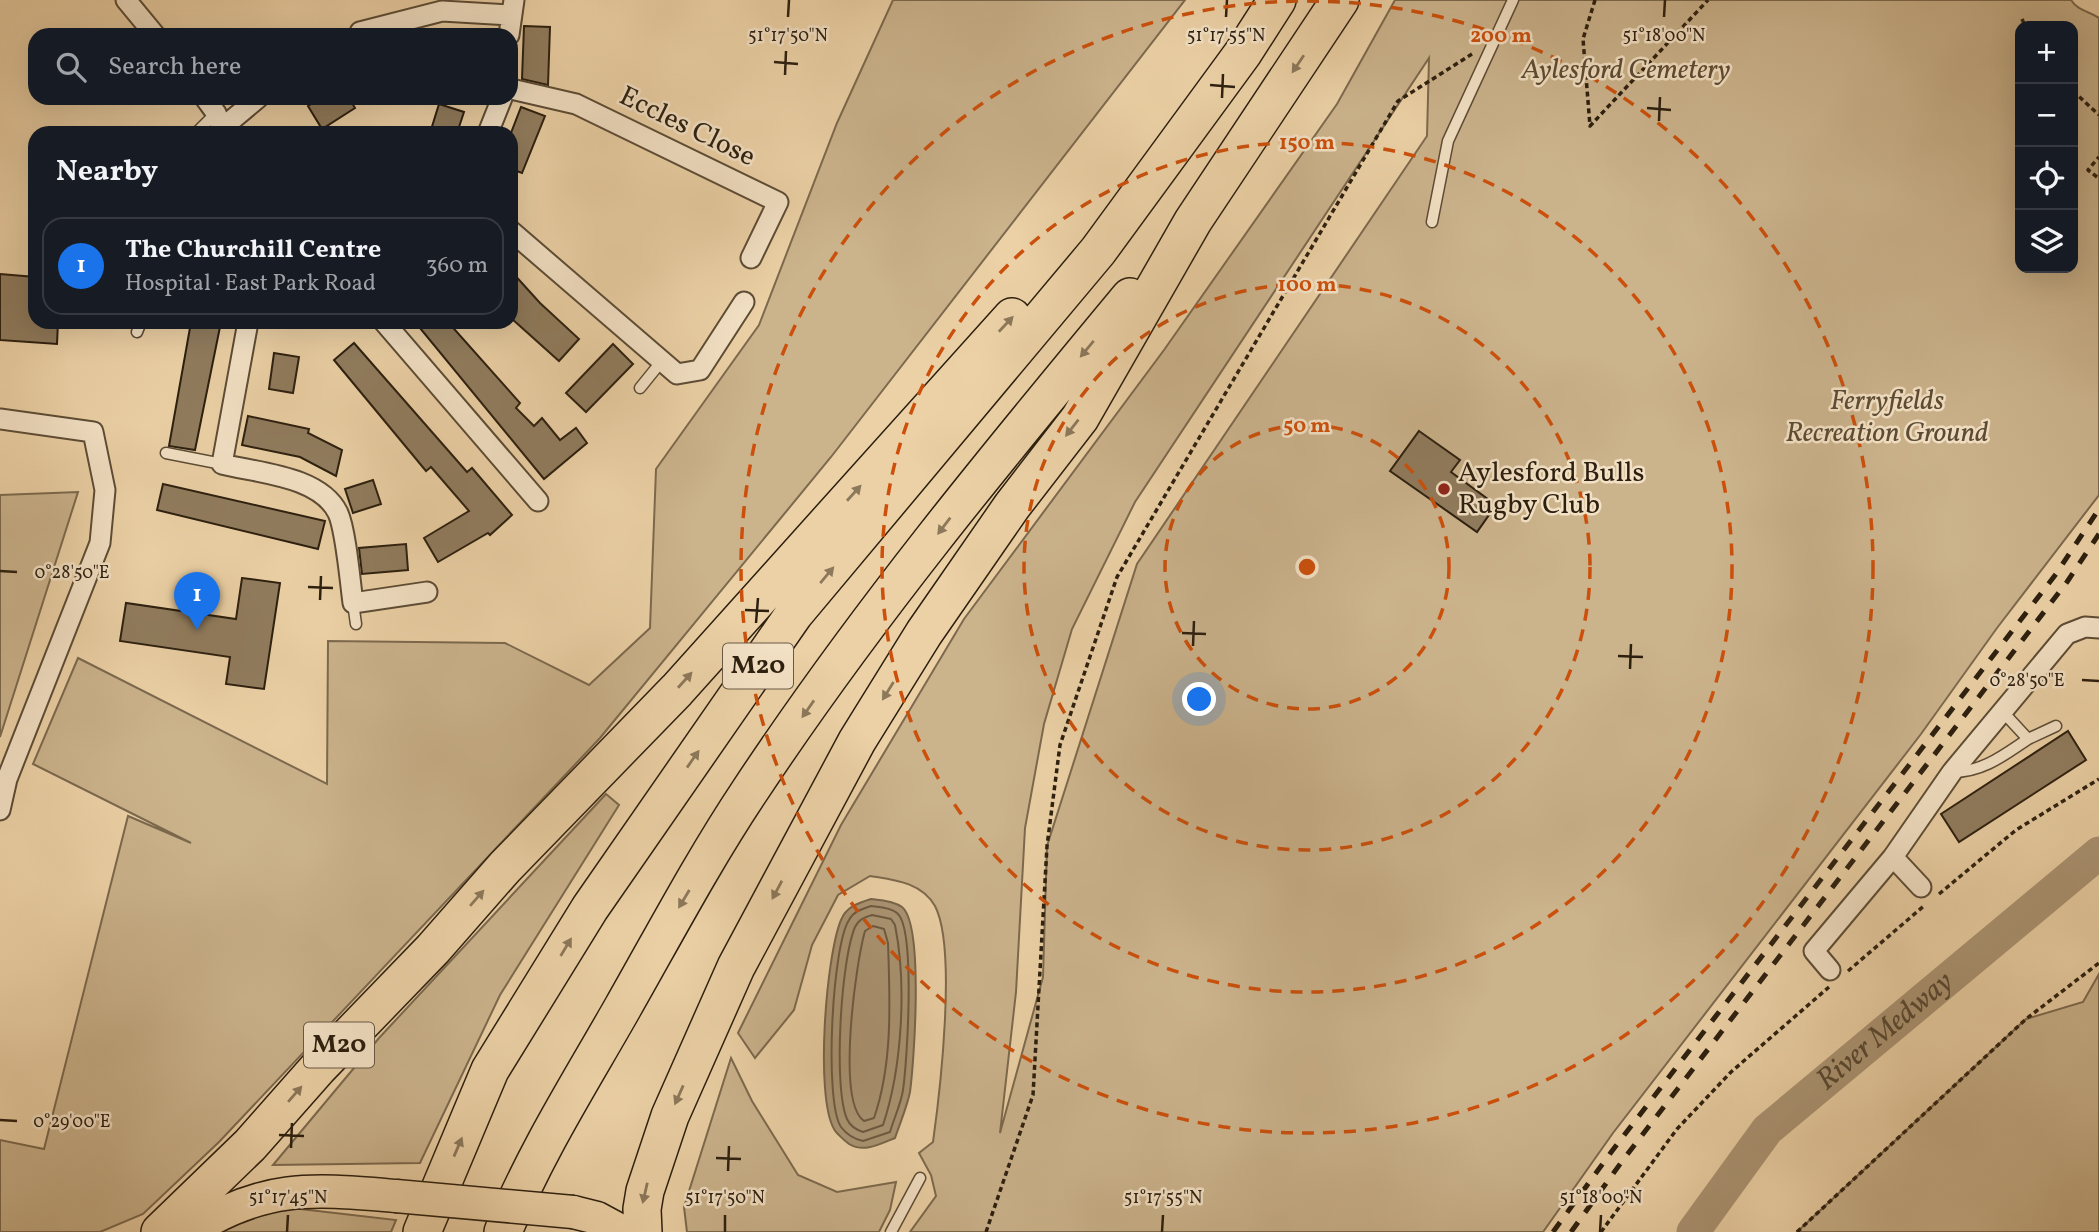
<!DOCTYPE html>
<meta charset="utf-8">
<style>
body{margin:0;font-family:Vollkorn,serif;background:#242831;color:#f1f3f6}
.controls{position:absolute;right:21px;top:21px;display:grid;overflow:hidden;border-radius:14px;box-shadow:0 7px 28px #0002}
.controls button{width:63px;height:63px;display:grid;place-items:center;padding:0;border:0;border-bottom:2px solid #363941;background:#171b24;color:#f1f3f6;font:35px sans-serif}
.you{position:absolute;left:1200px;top:700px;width:24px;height:24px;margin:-18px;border:5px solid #fff;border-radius:50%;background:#1a73e8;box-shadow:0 0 0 10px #1a73e833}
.badge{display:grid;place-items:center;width:46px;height:46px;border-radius:50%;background:#1a73e8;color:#fff;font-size:23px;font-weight:700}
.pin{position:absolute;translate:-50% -58px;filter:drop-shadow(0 2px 4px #0008)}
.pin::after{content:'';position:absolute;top:37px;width:24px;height:21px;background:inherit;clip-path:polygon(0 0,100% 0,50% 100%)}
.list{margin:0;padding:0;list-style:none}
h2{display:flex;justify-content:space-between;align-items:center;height:91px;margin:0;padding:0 28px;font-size:30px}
h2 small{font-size:23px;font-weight:400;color:#9ea1a6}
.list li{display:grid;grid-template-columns:46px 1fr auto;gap:21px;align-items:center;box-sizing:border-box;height:98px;margin:0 14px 14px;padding:0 14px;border:2px solid #363941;border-radius:21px}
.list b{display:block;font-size:26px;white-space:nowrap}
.list p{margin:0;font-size:23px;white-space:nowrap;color:#9ea1a6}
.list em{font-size:23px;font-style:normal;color:#9ea1a6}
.icon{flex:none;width:38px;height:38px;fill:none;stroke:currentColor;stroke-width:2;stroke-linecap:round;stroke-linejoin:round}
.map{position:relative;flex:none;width:2099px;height:1232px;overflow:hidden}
.search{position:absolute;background:#171b24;box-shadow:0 7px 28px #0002;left:28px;top:28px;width:490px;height:77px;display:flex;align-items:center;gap:18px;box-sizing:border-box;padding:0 24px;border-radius:21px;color:#9ea1a6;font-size:26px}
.panel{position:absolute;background:#171b24;box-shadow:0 7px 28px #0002;left:28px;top:126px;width:490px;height:203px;border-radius:21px}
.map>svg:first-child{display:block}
</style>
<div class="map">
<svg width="2099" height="1232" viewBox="0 0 2099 1232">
<rect width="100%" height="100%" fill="#ecd1a6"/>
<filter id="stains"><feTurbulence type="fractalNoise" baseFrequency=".00286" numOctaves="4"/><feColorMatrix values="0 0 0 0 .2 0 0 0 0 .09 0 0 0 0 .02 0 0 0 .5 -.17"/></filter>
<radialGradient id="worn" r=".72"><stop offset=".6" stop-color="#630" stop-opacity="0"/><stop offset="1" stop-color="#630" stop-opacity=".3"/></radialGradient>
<path fill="#cbb38c" stroke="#7c694e" stroke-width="2" fill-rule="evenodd" d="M893,0H1185L831,457L600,738L219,1142L143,1214L100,1232H0V1140L44,1149L128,816L191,843L33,764L78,658L327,784L328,641L505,643L589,685L650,628L656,469L759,325L837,123Z
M1395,0H2071C2078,11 2089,11 2099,18V495L1997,628L1921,734L1613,1133L1543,1232H910L936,1196L931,1175L919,1153L933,1142C940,1092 957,948 935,906C921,882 894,880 870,876L838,895L812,945L794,1010L755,1058L738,1033L841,825L964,619L1164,350L1337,104ZM2020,26H2073V268H2020ZM1429,58L1427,136L1137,564L1047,846L1043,977L1000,1133L1016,992L1025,828L1044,724L1072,629L1135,502Z
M78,492L0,737V495Z
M606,794L619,805L500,995L420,1163L273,1165L379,1038Z
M2099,974V1232H1797L2026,1019L2083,1002Z
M731,1058L752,1101L798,1175L837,1192L896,1182L890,1210L879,1232H687L684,1207Z
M283,1207L396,1220L391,1232H223L233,1225Z"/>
<path fill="#ab9473" stroke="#78654b" stroke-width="2" d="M871,899C880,900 894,901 902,907C924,925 914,1062 910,1092C907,1107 900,1123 895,1138C880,1144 864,1153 849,1144C845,1141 836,1133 834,1129C815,1096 826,956 841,920C846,907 858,903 871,899Z"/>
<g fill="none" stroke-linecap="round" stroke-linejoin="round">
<path stroke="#6c5a41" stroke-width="2" d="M871,906C879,907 890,907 897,913C916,928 907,1063 903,1090C901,1104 894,1118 890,1132L863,1141C854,1139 847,1135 841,1127C824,1102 832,946 849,920C854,911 862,909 871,906Z
M872,915L891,919L895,925C907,985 902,1068 883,1125L863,1132C857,1130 850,1126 847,1119C833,1087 841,960 855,927C859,919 864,918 872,915Z
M873,926L884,929L888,943C890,1000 893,1063 874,1118L864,1121C836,1102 856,962 865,931Z"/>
<path stroke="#ab9473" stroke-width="33" id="s1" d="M1693,1232L1767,1130L2099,853"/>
</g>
<path fill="#907c5e" stroke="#2c1f0f" stroke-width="2" d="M524,26L550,27L548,85L522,79Z
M321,98H349L355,108L322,129L308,106Z
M439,104L464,112L457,133H430Z
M521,107L545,116L522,173L511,169V133Z
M511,271L540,303L579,339L559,361L511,318Z
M0,274L35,277V322H58L57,344L0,340Z
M191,322H221L195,450L169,446Z
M415,322H448L520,403L516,408L534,426L542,418L560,440L576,428L587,443L544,479Z
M354,343L467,472L472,468L512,515L490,535L488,533L438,562L424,538L469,511L431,467L426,471L334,360Z
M613,344L633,364L586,412L566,393Z
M274,353L299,357L293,393L269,389Z
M248,416L309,429L308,433L342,450L336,476L300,457L242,445Z
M1419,431L1460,460L1451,472L1496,505L1477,532L1390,471Z
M373,480L381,504L353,513L345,489Z
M163,484L325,521L318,549L157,510Z
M406,544L408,570L362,574L359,548Z
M242,578L280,583L264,689L226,684L230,657L120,641L126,603L236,619Z
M2068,731L2086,760L1959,842L1941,814Z"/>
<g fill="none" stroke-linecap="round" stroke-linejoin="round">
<g stroke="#5c4c35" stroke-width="13">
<path id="lane" d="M196,133L216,113
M1432,222L1448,141L1513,0
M137,332L141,322
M640,388L661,362
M166,453L222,464
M353,603L356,624
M2003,712L2028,739L2056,726
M1953,772C1983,772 2004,755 2028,739
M891,1232L920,1178"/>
</g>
<g stroke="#5c4c35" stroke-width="23">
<path id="street" d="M126,0L155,35
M360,32L442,11L510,15
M509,35L514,0
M511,89L576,104L778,202L751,258
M205,98L216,113L224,133
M221,129L258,98
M488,133L502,98
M511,231L677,374L700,370L744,302
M248,322L222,464C258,473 320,476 338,513C346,531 350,581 353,603L427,592
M384,322L538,501
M0,419L93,432L105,490L100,543L7,779L0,810
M1921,887L1893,857L1952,772L2067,634L2085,627L2099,628
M1830,970L1814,951L1893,857"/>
</g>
<g stroke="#2c1f0f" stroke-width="35">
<path id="primary" d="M573,1212L597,1218L623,1232
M189,1232C264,1184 311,1189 396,1196"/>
</g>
<g stroke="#2c1f0f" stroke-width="40">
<path id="highway" d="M160,1232L250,1145L318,1068L433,949L505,867L677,690L1012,317
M422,1232L490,1070L590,908L794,614L1098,251L1243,53L1277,0
M503,1232C535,1153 581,1081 623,1007C664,935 703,861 749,792C864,618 997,457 1130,297
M643,1232L642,1209L645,1191L670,1116L736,967L857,741L924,633L1012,506L1080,418L1193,221L1340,0"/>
</g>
<path stroke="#2c1f0f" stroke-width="3.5" stroke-dasharray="5 3.5" stroke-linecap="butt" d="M1595,0L1583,39L1590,126L1708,0
M2022,19L2025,26
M2073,91L2099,115
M2097,177L2088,170L2099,157
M1939,894L2016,830L2099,779
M1848,971L1925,905
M986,1232L1033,1095L1047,846L1060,745L1117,577L1398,101L1472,54
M1601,1232L1677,1129L1731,1072L1829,987
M1797,1232L2026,1019L2099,963"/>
<use href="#lane" stroke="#f3e1c5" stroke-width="10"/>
<use href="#street" stroke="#f3e1c5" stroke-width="19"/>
<use href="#primary" stroke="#ecd1a6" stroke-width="32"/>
<use href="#highway" stroke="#ecd1a6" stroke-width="37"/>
<path stroke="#2c1f0f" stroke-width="5" stroke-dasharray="12 12" stroke-linecap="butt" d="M1553,1232L1612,1151L2056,574L2099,509
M1571,1232L1623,1160L2067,582L2099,534"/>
<g stroke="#2c1f0f" stroke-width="35" stroke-linecap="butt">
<path id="primary-bridge" d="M396,1196L573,1212"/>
</g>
<use href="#primary-bridge" stroke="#ecd1a6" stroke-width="32"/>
</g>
<defs><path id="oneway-solid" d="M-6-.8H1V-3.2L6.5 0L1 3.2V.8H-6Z" transform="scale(1.75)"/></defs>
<g fill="#8c785a">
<use href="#oneway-solid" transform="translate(1298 64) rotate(124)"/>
<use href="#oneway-solid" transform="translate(1006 324) rotate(-47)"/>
<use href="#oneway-solid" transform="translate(1087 349) rotate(130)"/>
<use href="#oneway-solid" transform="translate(1072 428) rotate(128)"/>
<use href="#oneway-solid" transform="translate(854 493) rotate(-48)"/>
<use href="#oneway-solid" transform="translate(944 526) rotate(127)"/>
<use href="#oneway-solid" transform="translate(827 575) rotate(-50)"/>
<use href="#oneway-solid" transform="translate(685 680) rotate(-48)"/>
<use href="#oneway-solid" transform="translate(888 691) rotate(122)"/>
<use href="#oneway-solid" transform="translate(808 709) rotate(125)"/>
<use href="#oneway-solid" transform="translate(693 759) rotate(-55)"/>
<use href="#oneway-solid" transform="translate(777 890) rotate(118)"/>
<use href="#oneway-solid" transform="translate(477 898) rotate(-49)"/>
<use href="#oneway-solid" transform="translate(684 899) rotate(121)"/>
<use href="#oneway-solid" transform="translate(566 947) rotate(-59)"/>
<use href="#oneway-solid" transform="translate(295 1094) rotate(-49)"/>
<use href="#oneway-solid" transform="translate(679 1095) rotate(114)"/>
<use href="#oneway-solid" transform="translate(458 1147) rotate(-67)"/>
<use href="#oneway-solid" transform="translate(645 1193) rotate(103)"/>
</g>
<path fill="none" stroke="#2c1f0f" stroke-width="2.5" d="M788,17L789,0M1226,17L1227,0M1664,17L1665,0M774,62L798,64M785,75L786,51M1210,85L1235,87M1222,98L1223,74M1647,108L1671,110M1659,121L1660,97M0,571L17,572M308,587L333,588M320,600L321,576M745,610L769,611M756,623L758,598M1182,633L1206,634M1193,646L1194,621M1618,656L1643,657M1630,669L1631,644M2082,680L2099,681M0,1120L17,1121M279,1135L304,1136M291,1148L292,1123M716,1158L741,1159M728,1171L729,1146M287,1232L288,1215M725,1232V1215M1162,1232L1163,1215M1600,1232L1601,1215"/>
<g fill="none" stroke="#cc500c" stroke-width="3.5" stroke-dasharray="12 9">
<circle cx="1307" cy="567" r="142"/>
<circle cx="1307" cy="567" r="283"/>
<circle cx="1307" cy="567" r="425"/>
<circle cx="1307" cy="567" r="566"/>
</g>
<circle fill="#8f2418" stroke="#f3e1c5" stroke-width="2.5" cx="1444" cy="489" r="7"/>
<g text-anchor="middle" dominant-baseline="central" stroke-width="5" stroke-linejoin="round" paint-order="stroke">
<g fill="#f3e1c5" stroke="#685946" stroke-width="2">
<rect x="723" y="643.5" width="70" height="45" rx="5"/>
<rect x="304" y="1022.5" width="70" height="45" rx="5"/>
</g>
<g font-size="26" font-weight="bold" fill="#2c1f0f">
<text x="758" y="666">M20</text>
<text x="339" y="1045">M20</text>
</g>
<g font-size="28" font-style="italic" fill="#5c4b34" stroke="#f3e1c5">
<text x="1626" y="70">Aylesford Cemetery</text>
<text x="1887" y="401">Ferryfields<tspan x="1887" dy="32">Recreation Ground</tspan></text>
</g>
<g font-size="28" fill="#2c1f0f" stroke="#f3e1c5">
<text transform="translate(687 127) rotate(26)">Eccles Close</text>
</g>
<g font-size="28" fill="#2c1f0f" stroke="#f3e1c5" text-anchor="start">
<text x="1458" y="473">Aylesford Bulls<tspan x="1458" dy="32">Rugby Club</tspan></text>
</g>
<g font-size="30" font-style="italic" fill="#584832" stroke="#f3e1c5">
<text stroke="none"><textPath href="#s1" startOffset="280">River Medway</textPath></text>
</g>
</g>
<g font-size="18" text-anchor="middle" fill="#2c1f0f" stroke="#f3e1c5" stroke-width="5" stroke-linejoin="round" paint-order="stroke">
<text x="788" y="41">51°17'50"N</text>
<text x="1226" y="41">51°17'55"N</text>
<text x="1664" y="41">51°18'00"N</text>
<text x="72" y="578">0°28'50"E</text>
<text x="2027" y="686">0°28'50"E</text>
<text x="72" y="1127">0°29'00"E</text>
<text x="288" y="1203">51°17'45"N</text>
<text x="725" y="1203">51°17'50"N</text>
<text x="1163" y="1203">51°17'55"N</text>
<text x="1601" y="1203">51°18'00"N</text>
</g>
<circle cx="1307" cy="567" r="10" fill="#cc500c" stroke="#f3e1c5" stroke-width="3.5"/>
<g font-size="21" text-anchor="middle" font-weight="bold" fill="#cc500c" stroke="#f3e1c5" stroke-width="5" stroke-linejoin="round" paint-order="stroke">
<text x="1501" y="42">200 m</text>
<text x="1307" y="149">150 m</text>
<text x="1307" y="291">100 m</text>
<text x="1307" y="432">50 m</text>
</g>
<rect width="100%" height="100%" filter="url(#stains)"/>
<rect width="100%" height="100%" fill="url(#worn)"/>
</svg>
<div class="controls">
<button>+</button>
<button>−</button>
<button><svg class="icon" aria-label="locate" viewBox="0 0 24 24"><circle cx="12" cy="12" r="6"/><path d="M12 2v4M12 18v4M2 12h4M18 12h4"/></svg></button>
<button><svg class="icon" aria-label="layers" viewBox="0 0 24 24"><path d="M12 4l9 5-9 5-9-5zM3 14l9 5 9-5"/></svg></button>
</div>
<div class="you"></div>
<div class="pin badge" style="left:197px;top:630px">1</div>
<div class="search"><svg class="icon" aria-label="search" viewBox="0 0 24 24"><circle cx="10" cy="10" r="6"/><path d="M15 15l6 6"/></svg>Search here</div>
<section class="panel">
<h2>Nearby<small></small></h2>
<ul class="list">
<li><span class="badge">1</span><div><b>The Churchill Centre</b><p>Hospital · East Park Road</p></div><em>360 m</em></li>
</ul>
</section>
</div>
